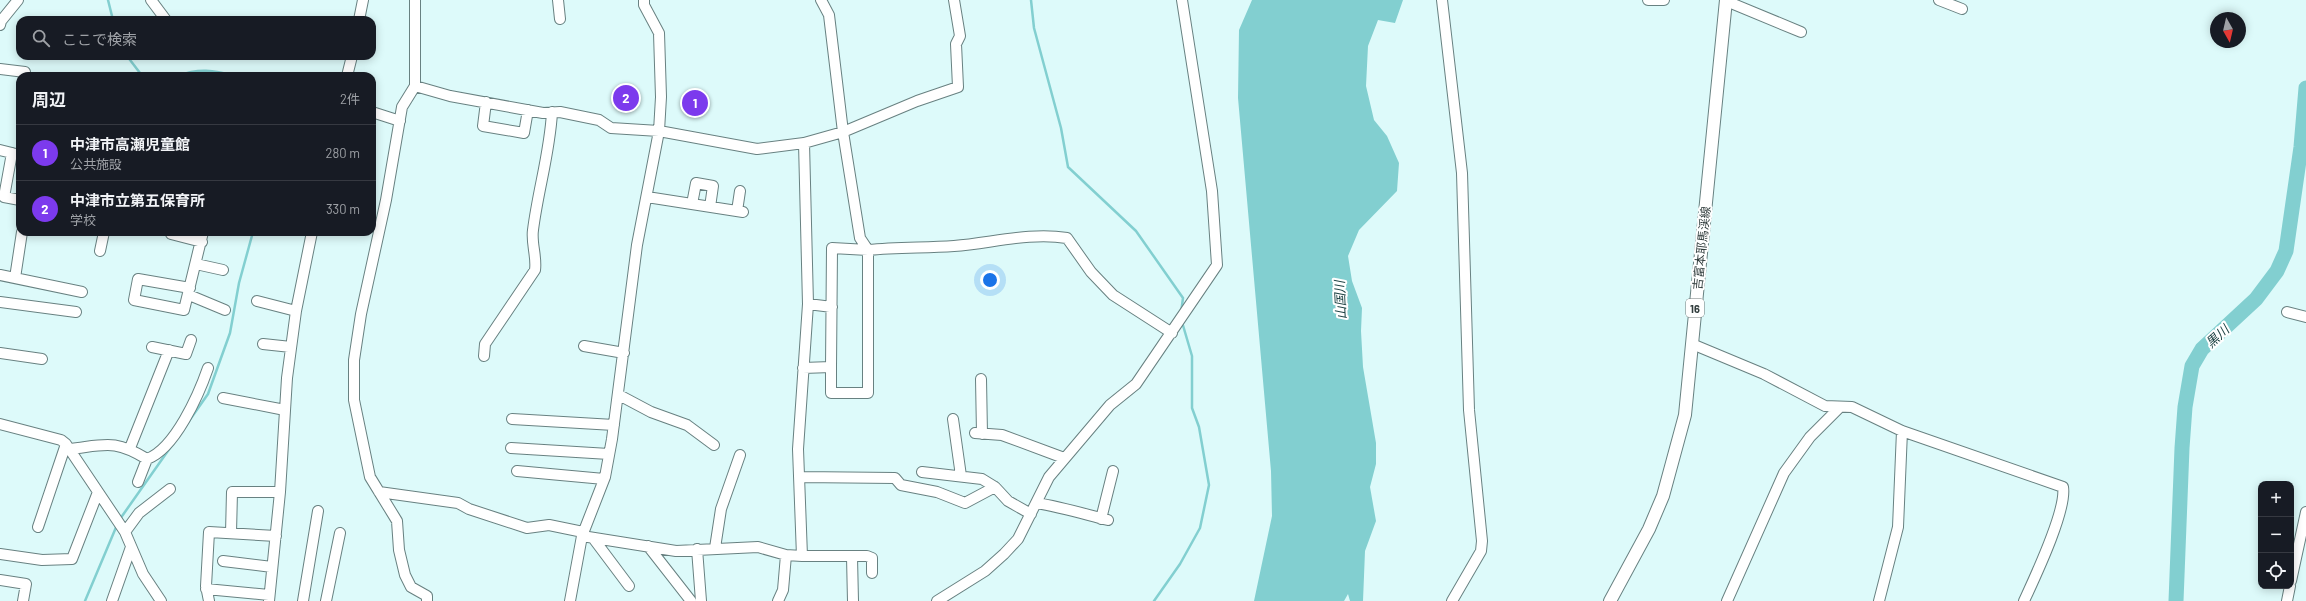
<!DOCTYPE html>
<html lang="ja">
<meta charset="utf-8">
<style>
body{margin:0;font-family:Barlow,"Noto Sans JP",sans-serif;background:#20242c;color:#f1f3f6}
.controls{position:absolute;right:12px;bottom:12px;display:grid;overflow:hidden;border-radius:8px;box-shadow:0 2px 10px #0003}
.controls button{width:36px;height:36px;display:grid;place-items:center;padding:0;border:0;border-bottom:1px solid #363941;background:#171b24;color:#f1f3f6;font:20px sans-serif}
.compass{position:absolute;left:2210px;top:12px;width:36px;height:36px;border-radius:50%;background:#171b24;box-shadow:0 2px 10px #0003;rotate:172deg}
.you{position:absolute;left:990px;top:280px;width:14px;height:14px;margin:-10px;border:3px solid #fff;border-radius:50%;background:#1a73e8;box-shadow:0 0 0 6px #1a73e833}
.badge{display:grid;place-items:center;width:26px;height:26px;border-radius:50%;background:#7c3aed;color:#fff;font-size:13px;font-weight:700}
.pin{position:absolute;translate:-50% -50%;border:2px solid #fff;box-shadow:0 1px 4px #0006}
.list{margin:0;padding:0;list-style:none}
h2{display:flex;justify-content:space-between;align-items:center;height:52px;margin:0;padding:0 16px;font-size:17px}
h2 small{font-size:13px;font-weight:400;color:#9ea1a6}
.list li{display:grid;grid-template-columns:26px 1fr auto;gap:12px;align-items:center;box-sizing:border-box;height:56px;padding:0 16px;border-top:1px solid #363941}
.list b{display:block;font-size:15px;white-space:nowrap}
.list p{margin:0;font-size:13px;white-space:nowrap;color:#9ea1a6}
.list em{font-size:13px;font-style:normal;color:#9ea1a6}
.icon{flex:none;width:22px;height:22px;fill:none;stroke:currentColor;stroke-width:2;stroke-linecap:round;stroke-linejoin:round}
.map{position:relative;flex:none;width:2306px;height:601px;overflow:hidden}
.search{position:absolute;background:#171b24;box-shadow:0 2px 10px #0003;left:16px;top:16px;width:360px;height:44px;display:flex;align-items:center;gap:10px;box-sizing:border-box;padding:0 14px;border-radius:12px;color:#9ea1a6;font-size:15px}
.panel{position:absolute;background:#171b24;box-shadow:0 2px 10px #0003;left:16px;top:72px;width:360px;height:164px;border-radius:12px}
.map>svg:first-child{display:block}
</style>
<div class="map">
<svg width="2306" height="601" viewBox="0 0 2306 601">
<rect width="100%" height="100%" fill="#ddfafa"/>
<path fill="#82cfd0" d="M1252,0H1403L1395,23L1378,20L1368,46L1366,86L1374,120L1387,136L1399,163L1397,191L1359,230L1348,256L1352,281L1362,308L1361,331L1363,367L1376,443V464L1370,487L1376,521L1365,551L1363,601H1350L1348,594L1344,601H1254L1272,516L1271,471L1238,98L1239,30Z"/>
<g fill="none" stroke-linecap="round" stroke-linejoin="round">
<path stroke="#82cfd0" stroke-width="2.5" d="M108,0L113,20
M1031,0L1034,28L1061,128L1068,167L1136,231L1183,298L1181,313
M127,56L140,73L145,76
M178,76C198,68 214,70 234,76
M120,519L208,394L230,333L239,283L253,232
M85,601L117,525
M1154,601L1180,564L1200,528L1209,485L1199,427L1192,408V356L1182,322"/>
<path stroke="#82cfd0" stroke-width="15" d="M2176,601L2182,448L2185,407L2192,366L2202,349L2256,299L2277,271L2286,251L2301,147L2306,88"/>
<g stroke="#688181" stroke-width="12">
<path id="minor" d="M151,0L166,20
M415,0V86L402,107L386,200L361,314L354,360V400L370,477L397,521L399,550L405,575L411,587L427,596V601
M558,0L560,19
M821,0L829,15L843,132L860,238L868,250C897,247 925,248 954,246C992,243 1030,232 1067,238L1091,272L1113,295L1172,333
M1442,0L1462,173L1469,410L1482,541L1481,551L1452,601
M1648,0H1664
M1939,0L1962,9
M1726,1L1801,32
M359,20L363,0
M0,25L1,21L18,0
M0,69L25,72
M347,76L352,56
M415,86L450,96L543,113L560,112L599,120L611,128L659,131L757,149L804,143L843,132L917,101L958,87L956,44L960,36L954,0
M486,102L483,126L524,133L528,110
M372,112L400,121
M0,150L20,155
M12,153L4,197L20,200
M647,197L743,212
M692,204L696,183L713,186L710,207
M737,211L740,191
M171,234L202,242
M100,251L104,232
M196,264L223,270
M0,275L82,292
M15,278L22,232
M190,288L138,279L134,300L184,310L203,232
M189,295L225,310
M257,301L296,311
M0,302L76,312
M808,304L832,307
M2287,312L2306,317
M263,344L291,347
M1692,344L1764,374L1825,406L1852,407L1902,431L2063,487C2067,510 2035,577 2024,601
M584,346L624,353
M152,347L186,354L191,340
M0,353L42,359
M484,356L485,344L535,270C537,257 531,243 533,230C538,190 550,152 552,112
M803,368L831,367V393H868V250L832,248L831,367
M981,379L982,434
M619,395L651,412L687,425L714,445
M223,398L285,410
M512,419L614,425
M953,419L961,476
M0,424L61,440L66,444L125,532L143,574L161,601
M975,433L1002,435L1064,458
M130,448L169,350
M511,448L609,454
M69,449C106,445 114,439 147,459L138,482
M147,459C175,449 199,394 208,368
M517,471L604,479
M922,472L982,479L995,487
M800,477L895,478L901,485L937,492L965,503L995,487L1008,501L1031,514
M379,492L458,503L469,509L527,528L549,525L583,532
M1036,503C1061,507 1084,514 1108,520
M1101,519L1113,471
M38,527L66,444
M125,532L139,513L170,489
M231,533L232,492H280
M582,536L676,551L758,547L786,555L802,556L798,449L808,304L804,143
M593,538L629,586
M648,546L691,601
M715,548L721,509L740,455
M697,549L701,601
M0,554L42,560L72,559L98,492
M802,556H867L872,558V573
M852,557L853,601
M223,561L272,567
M0,580L26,584L23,601
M2291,581L2306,512
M206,589L269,595
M112,601L131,547
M209,601L206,586L209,532L276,536
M269,601L280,492L287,378L296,311L312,232
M303,601L318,511
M326,601L340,533
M570,601L582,536L605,477L612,439L637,245L659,131L661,97L659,33L644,5V0
M778,601L783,590L786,555
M937,601L985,571L1004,554L1018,539L1049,477L1110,405L1136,384L1217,265L1212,191L1182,0
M1727,601L1784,473L1810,437L1840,407
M1879,601L1898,527L1902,431
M2287,601L2290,586"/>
</g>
<g stroke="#688181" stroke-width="14">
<path id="major" d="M1610,601L1649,529L1663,496L1685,415L1726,0"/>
</g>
<use href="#minor" stroke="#fff" stroke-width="10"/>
<use href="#major" stroke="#fff" stroke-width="12"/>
</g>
<g text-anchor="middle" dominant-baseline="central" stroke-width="4" stroke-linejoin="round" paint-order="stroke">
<rect fill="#fff" stroke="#6e7676" stroke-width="1" x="1686" y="299" width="18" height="18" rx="3"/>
<g font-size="11" font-weight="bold" fill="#303c3c">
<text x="1695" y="308">16</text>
</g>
<g font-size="12" fill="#303c3c" stroke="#fff">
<text transform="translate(1701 248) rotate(-84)">吉富本耶馬渓線</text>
</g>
<g font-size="13" font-style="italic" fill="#1c4142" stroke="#fff">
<text transform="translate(1340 300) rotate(-93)">山国川</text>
<text transform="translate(2217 336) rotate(-43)">黒川</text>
</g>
</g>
</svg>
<div class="controls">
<button>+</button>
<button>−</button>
<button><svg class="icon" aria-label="locate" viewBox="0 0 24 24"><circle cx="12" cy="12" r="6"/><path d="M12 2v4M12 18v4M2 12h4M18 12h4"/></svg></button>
</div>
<svg class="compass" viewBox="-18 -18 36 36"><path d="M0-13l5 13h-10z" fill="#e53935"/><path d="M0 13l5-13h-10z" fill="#9ea1a6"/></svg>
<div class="you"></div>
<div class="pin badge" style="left:695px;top:103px">1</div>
<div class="pin badge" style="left:626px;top:98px">2</div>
<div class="search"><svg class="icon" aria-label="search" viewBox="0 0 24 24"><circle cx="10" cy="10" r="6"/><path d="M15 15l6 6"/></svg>ここで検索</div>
<section class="panel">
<h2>周辺<small>2件</small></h2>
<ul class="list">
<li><span class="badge">1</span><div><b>中津市高瀬児童館</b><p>公共施設</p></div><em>280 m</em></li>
<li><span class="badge">2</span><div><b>中津市立第五保育所</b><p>学校</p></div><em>330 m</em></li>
</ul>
</section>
</div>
